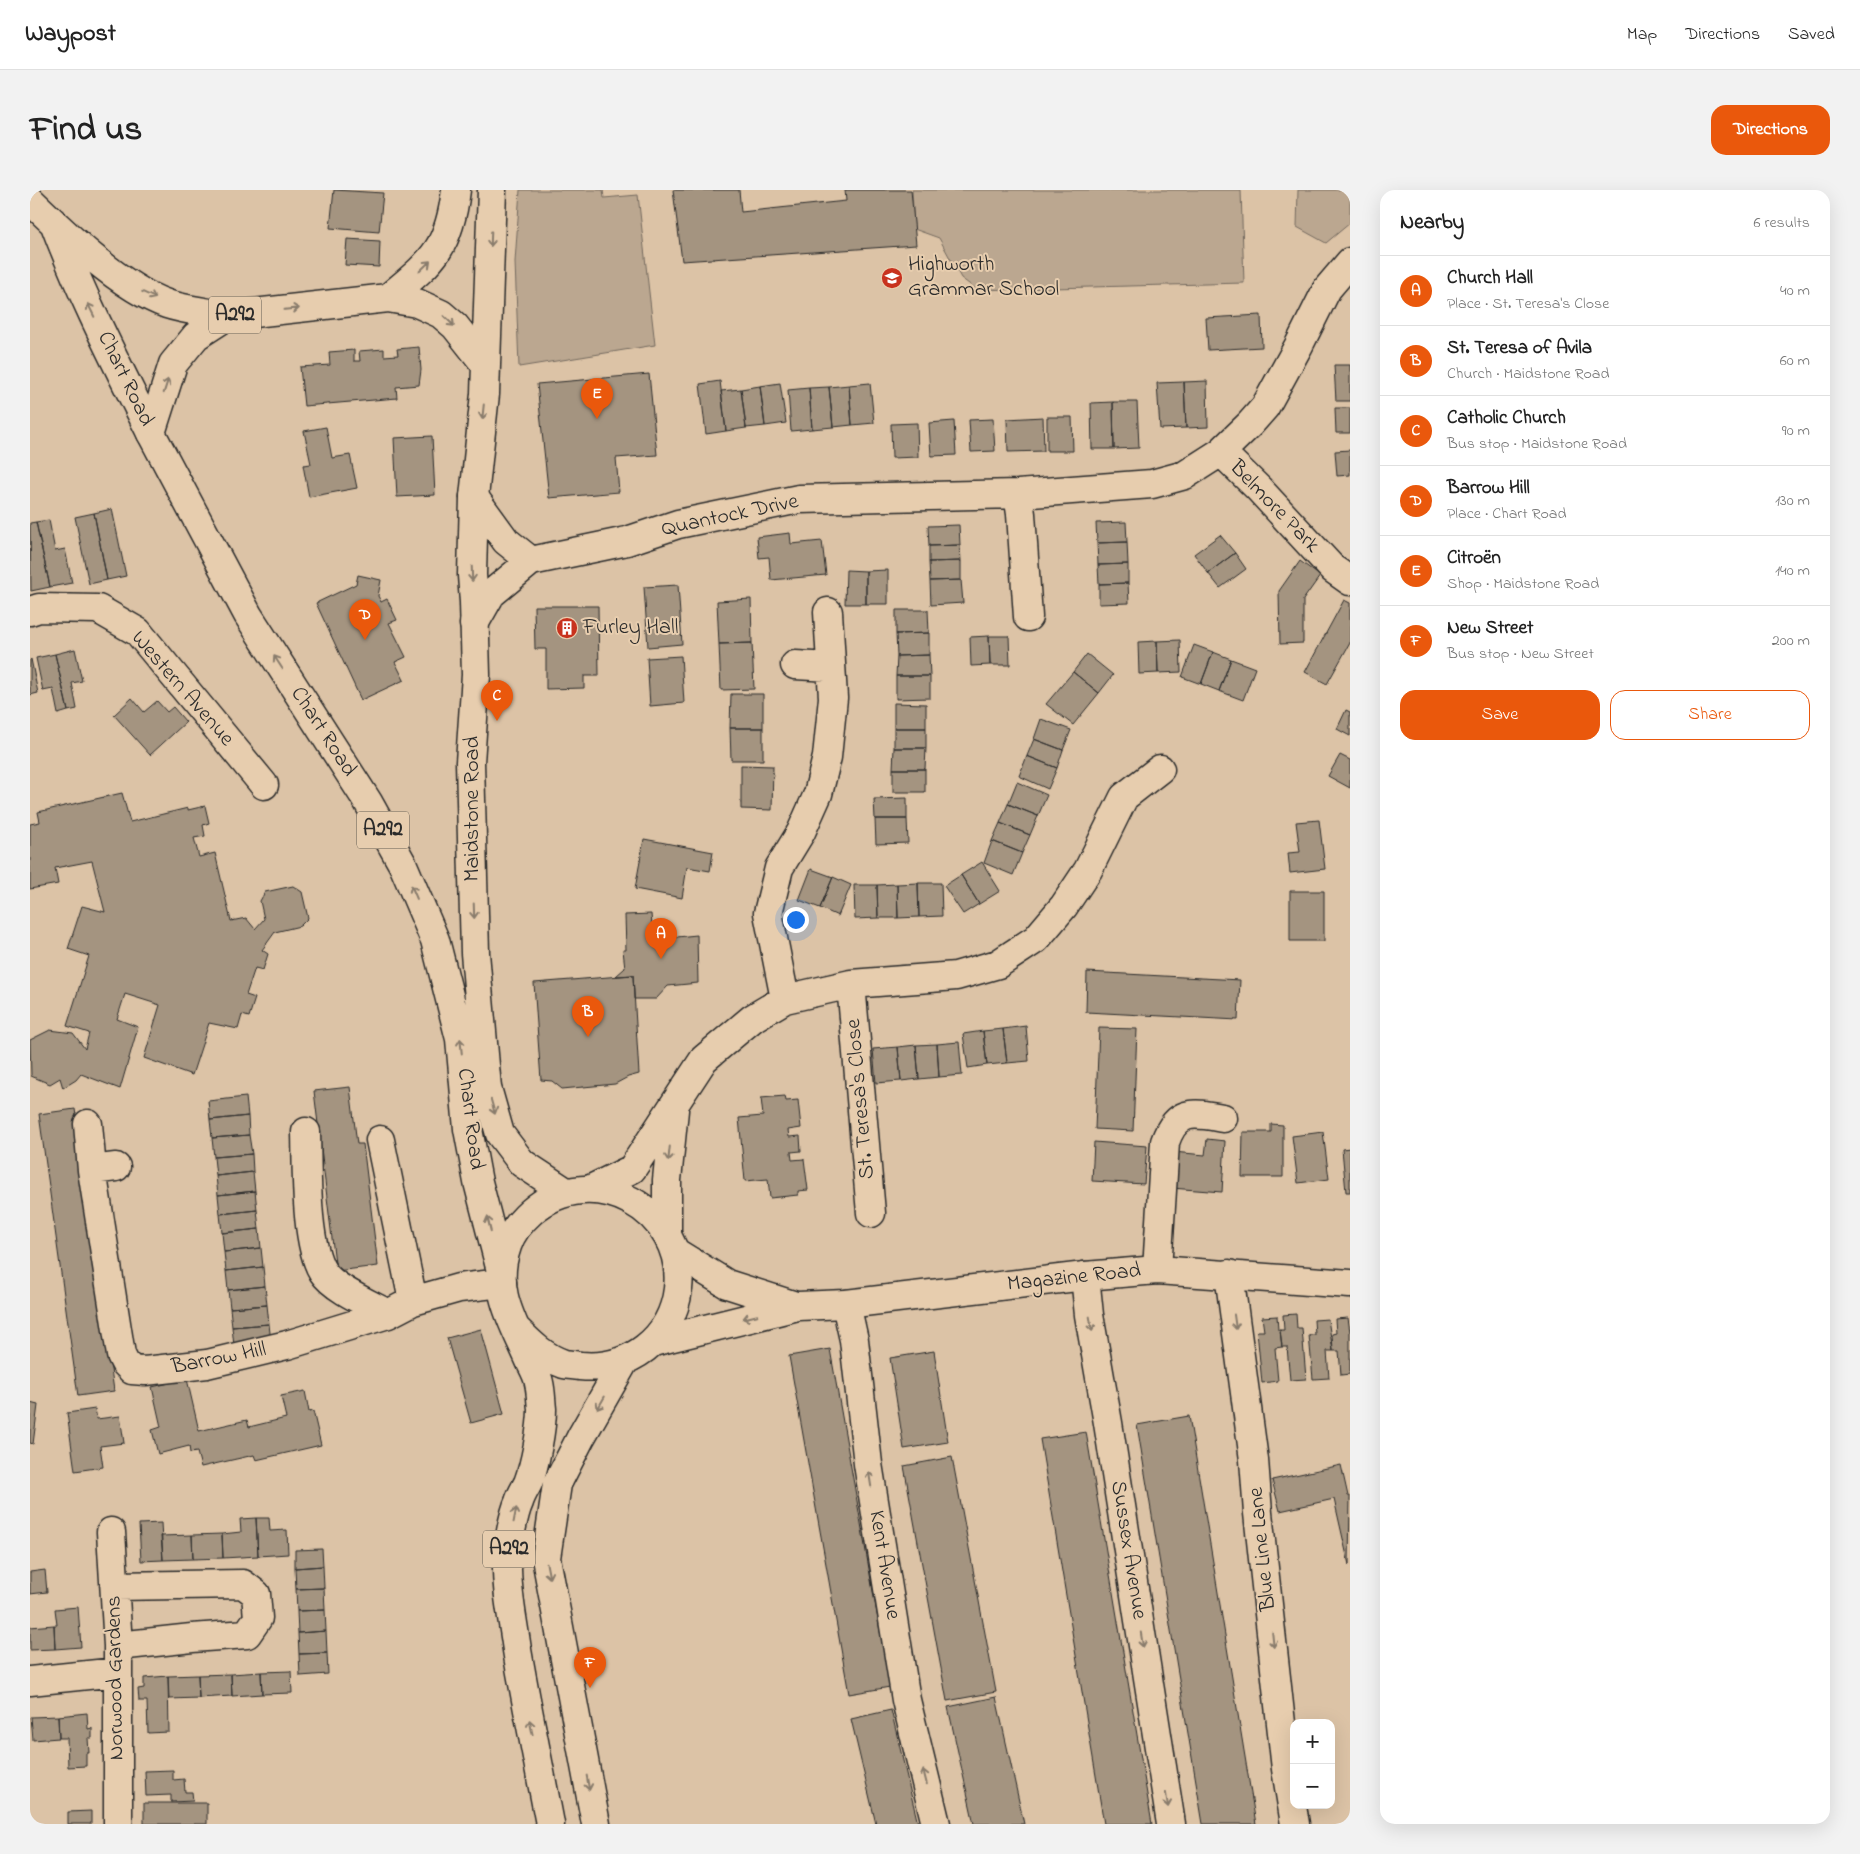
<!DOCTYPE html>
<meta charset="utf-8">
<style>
body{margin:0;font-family:"Indie Flower",sans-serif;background:#f2f2f2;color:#222}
.controls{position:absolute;right:15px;bottom:15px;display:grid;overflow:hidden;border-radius:10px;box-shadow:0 5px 20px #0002}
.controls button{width:45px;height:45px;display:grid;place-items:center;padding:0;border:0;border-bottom:1px solid #e0e0e0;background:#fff;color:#222;font:25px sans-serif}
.you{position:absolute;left:765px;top:729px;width:18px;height:18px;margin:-12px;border:4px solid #fff;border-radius:50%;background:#1a73e8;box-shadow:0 0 0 8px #1a73e833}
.badge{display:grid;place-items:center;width:32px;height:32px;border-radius:50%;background:#ea580c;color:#fff;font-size:16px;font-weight:700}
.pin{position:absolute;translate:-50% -41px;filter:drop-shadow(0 1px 2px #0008)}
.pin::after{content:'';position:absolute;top:26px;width:18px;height:15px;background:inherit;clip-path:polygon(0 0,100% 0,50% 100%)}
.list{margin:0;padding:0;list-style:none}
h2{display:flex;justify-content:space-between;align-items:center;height:65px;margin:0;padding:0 20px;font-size:21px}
h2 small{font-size:16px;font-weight:400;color:#767676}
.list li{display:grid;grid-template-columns:32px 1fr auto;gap:15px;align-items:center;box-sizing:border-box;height:70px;padding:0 20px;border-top:1px solid #e0e0e0}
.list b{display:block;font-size:19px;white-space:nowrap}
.list p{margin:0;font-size:16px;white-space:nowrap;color:#767676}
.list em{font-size:16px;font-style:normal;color:#767676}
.actions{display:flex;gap:10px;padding:15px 20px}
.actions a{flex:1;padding:11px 0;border:1px solid #ea580c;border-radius:15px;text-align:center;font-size:18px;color:#ea580c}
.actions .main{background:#ea580c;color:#fff}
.map{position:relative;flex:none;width:1320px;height:1634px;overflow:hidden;border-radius:15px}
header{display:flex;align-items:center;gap:30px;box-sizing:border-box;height:70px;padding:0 25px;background:#fff;border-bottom:1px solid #e0e0e0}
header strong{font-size:24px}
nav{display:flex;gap:28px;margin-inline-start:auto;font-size:18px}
.intro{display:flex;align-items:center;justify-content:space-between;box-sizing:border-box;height:120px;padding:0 30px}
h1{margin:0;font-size:35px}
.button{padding:12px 22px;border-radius:15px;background:#ea580c;color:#fff;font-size:18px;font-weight:700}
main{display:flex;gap:30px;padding:0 30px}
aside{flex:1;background:#fff;border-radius:15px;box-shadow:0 5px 20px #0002}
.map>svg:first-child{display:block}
</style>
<header>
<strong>Waypost</strong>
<nav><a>Map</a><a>Directions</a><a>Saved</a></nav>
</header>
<div class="intro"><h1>Find us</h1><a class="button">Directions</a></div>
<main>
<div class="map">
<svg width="1320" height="1634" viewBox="0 0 1320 1634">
<rect width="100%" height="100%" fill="#dcc3a6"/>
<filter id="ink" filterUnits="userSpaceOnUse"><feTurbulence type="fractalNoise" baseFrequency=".02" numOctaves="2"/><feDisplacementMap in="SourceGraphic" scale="10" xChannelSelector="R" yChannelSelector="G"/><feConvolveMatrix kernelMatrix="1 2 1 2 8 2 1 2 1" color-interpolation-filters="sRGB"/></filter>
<g filter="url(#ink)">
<path fill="#bba790" stroke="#73695e" d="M490,0H573L574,8L608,5L625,155L489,177L485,72Z
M882,0H1211L1214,93L947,100L931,88L909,48L884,39Z
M1268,0H1320V33L1296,53L1267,37Z"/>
<path fill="#a49480" stroke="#2b2b2b" d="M304,0L353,3L349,42L300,38Z
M643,0H709L711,22L816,11L815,0H881L886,55L652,71Z
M317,49L350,51L349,77L315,75Z
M1231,125L1232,157L1178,160L1176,128Z
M389,157L391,180L389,195L366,197L367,208L274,216L270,177L300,175L299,162L324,160V171H330L329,161L354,159V166L368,165L367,159Z
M1304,175H1320V211H1306Z
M619,184L627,265L586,268L589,302L519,308L507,194Z
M690,191L696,241L676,244L670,194Z
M1177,191L1178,237L1156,238L1154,192Z
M1154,192L1156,238L1130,239L1127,193Z
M750,193L756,233L735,236L730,196Z
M840,193L844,233L822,235L819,195Z
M819,195L822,235L803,237L799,197Z
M730,196L735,236L716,238L711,199Z
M799,197L803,237L782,239L779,198Z
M779,198L782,239L761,241L758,200Z
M711,199L716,238L696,241L691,201Z
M1083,212H1107L1109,258L1084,259Z
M1083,212L1084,259H1062L1061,213Z
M1305,218H1320V243H1306Z
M1013,227L1014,261L978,262L977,229Z
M1017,227H1042L1043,261H1017Z
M963,229L965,261L941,262L939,230Z
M924,231L926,265L901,266L899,233Z
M887,233L888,267L862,268L861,234Z
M296,237L302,268L320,265L327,298L279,307L273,275L281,274L274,241Z
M402,246L405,305L367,307L364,248Z
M1320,260V285L1307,286L1305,261Z
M82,319L96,386L77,390L64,323Z
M64,323L77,390L59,394L45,327Z
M19,330L25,361L35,359L42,393L20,397L6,332Z
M6,332L20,397L1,401L0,333Z
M1096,332L1097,352L1067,353L1066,333Z
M929,335L930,355L899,356L898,336Z
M760,343L761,354L792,351L796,385L741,390L739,367L729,368L727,347Z
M1190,345L1205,363L1178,383L1164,364Z
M1097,352L1098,374L1068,375L1067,353Z
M930,355L931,371L899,372V356Z
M1205,363L1216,379L1190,398L1178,383Z
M931,371V390L900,391L899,372Z
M1270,371L1290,386L1273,410V453L1250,454L1249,401Z
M1098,374V393L1069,394L1068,375Z
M816,380L836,381V414H815Z
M858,380V414H836V381Z
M328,385L351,390L348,406L351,412L357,409L367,430L359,433L376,467L365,472L374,490L331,510L286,413L326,394Z
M931,390L933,413L901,415L900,391Z
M1098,393L1099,413L1069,414V394Z
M648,395L652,454L618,457L614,397Z
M721,409L722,453L689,454L687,411Z
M1314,410L1320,413V453L1297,494L1275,482Z
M504,416H568L569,486H554V498L516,499V459H505Z
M866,420H898L899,443L866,444Z
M899,443V465L867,466L866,444Z
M959,446L960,475L941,476L940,447Z
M959,446H979L980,475H960Z
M1150,450L1151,482L1128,483L1127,451Z
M1127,451L1128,483L1109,484L1108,452Z
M722,453L724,499L691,500L689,454Z
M1164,455L1183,462L1171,494L1152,487Z
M45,459L52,491L42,493L47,519L38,521L25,464Z
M1183,462L1201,469L1189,501L1171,494Z
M25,464L38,521L28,524L23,499L13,501L6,468Z
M1057,464L1083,485L1069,503L1043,482Z
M899,465L900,486H866L867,466Z
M651,466L654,513L620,516L617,468Z
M1,469L8,503L0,505V470Z
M1201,469L1225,478L1213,510L1189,501Z
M1043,482L1069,503L1043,535L1016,514Z
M866,486H900V508L866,509Z
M701,504H733V538H700Z
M102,508L114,522L127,511L137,522L143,517L156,532L120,565L84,525Z
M864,513L896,514V538H864Z
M1316,520L1320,522V546L1307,539Z
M1011,529L1041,540L1033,560L1004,549Z
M700,538H733V570H701Z
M864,538H896V558H864Z
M1004,549L1033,560L1027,578L997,566Z
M864,558H896L895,579H863Z
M1310,565L1320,570V598L1298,586Z
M997,566L1027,578L1018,599L989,586Z
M711,575L743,576L742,620L711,619Z
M863,579H895V602H863Z
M987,592L1017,605L1008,626L978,614Z
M92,603L100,632L158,618V620L175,616L179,633L173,635L175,646L164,648L169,667L185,663L201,731L216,728L225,739L234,729L230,711L235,702L263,696L272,702L278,728L270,736L245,742L232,760L238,764L233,780L225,778L216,805L225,808L219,827L212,825L208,839L179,833L162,885L114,868L130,815L95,804L87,829L108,837L90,899L51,884L46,890L33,898L30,888L20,894L1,886L0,850L20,840L43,843L55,859L59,843L37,836L59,766L38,759L52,716L75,722L62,671L25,678L28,694L0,699V634L10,632L8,622Z
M877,608V629H845L844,609Z
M978,614L1008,626L1000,645L970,633Z
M845,629H877L878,653L846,654Z
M1289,630L1295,679L1260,683L1258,663L1270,662L1266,632Z
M970,633L1000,645L992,663L962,651Z
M614,649L683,662L680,681L657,677L652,708L605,699Z
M962,651L992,663L983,685L954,673Z
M952,672L970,701L949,714L931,685Z
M781,679L803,687L790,718L769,710Z
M931,685L949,714L933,724L914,696Z
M803,687L821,695L808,726L790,718Z
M888,693H911L912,726L889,727Z
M888,693L889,727L868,728L867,694Z
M867,694L868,728H848L847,695Z
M824,695H847L848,728L825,729Z
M1260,701H1294V751H1260Z
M621,724L622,736L637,748L667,745L668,793L638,796L626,809H604L603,785L586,786L595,778L593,760H596L595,725Z
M1057,782L1210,790L1208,830L1056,822Z
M603,785L609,884L598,887L585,894L532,899L522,891L511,890L504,793Z
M996,836L999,871L977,873L973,839Z
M1069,838L1107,839L1103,941L1065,939Z
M973,839L977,873L957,875L953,841Z
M953,841L957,875L938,878L933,844Z
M929,852L932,885L909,887L907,854Z
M907,854L909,887L889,889L886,855Z
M886,855L889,889L871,891L868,857Z
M868,857L871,891L846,893L843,859Z
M320,897L327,954H333L348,1076L306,1081L284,901Z
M755,906L756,911L768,910L771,938L758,940L759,947L770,946L771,961L761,962L762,970L774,969L778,1000L768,1001V1005L740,1008L738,989L715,991L709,928L733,926L731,908Z
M216,907L218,926L180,930L178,911Z
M45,919L84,1201L48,1206L9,924Z
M218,926L219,945L182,948L180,930Z
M1241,934L1253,935V987H1212L1213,942H1241Z
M1293,942L1299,989L1268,993L1262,946Z
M219,945L222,964L184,967L182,948Z
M1177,949L1195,951L1192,1002L1141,998L1143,962L1175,965Z
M1064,952L1117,956L1114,994L1062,991Z
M1320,958V1002H1316L1312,959Z
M222,964L223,982L186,986L184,967Z
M223,982L225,1001L188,1005L186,986Z
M225,1001L227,1020L190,1024L188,1005Z
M227,1020L229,1039L192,1043L190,1024Z
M229,1039L231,1058L194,1062L192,1043Z
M231,1058L233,1077L196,1081L194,1062Z
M233,1077L235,1096L198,1100L196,1081Z
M235,1096L237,1115L200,1118L198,1100Z
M237,1115L239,1134L202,1137L200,1118Z
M1266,1124L1267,1138H1272L1276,1189L1260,1190L1257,1157H1252L1250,1140H1254L1253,1125Z
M1247,1126L1248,1140H1250L1252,1157L1245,1158L1248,1191L1232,1193L1227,1141H1234L1232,1127Z
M1318,1128L1320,1142V1184L1311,1185L1309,1161H1303L1302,1144L1306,1143L1305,1129Z
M1298,1129L1303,1161H1297L1299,1188L1283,1189L1279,1145H1285L1284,1130Z
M239,1134L241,1152L204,1156L202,1137Z
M451,1139L474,1224L441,1233L417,1148Z
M800,1159L860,1497L819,1504L759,1166Z
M904,1161L918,1252L874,1259L860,1168Z
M157,1189L169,1241L217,1230L219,1237L256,1228L251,1206L275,1201L279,1222L283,1221L291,1255L226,1270L224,1265L171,1277L167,1262L160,1263L159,1256L128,1264L122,1240L131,1237L122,1197Z
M0,1213L8,1215L3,1254L0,1253Z
M65,1219L67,1229L90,1226L94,1253L70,1256L73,1277L45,1281L37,1223Z
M1159,1226L1226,1634H1173L1107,1235Z
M1056,1242L1122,1634H1074L1010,1249Z
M922,1267L966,1502L917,1511L874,1276Z
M1311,1275L1318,1306H1320L1319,1375L1304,1309L1250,1321L1242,1290Z
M226,1328L228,1366L193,1368L192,1344L211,1342L210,1329Z
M226,1328H239L240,1341L257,1340L258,1364L228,1366Z
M131,1333L133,1370L111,1371L109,1334Z
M192,1344L193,1368L163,1369L162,1345Z
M162,1345L163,1369L133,1370L131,1346Z
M292,1359L293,1376L265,1378V1360Z
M293,1376L294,1398L266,1399L265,1378Z
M15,1380L17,1402L0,1404V1382Z
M294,1398L295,1420L267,1421L266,1399Z
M48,1417L51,1457L25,1459L24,1435H27L25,1419Z
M295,1420L296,1441L268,1443L267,1421Z
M24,1435L25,1459L0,1460V1437Z
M296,1441L297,1463L269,1464L268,1443Z
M297,1463L298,1484L270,1486L269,1464Z
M261,1481L262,1503L232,1504L231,1482Z
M231,1482L232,1504L202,1506L201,1484Z
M201,1484L202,1506L169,1508L168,1485Z
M168,1485L169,1508L139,1509L138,1486Z
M138,1486L139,1542L118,1543L117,1511H109L108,1499L114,1498V1488Z
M966,1507L994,1634H944L918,1517Z
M861,1520L888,1634H846L821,1529Z
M57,1523L58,1539L62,1538V1548H58L59,1563H56V1576L38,1577L37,1548H29L28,1526Z
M28,1526L29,1548L3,1550L1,1527Z
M143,1580V1590L154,1589L155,1602H162L163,1611L141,1612V1605L116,1606L115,1581Z
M114,1613H177V1634H114Z
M61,1621V1634H38V1622Z"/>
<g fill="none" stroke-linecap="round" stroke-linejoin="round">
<g stroke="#2b2b2b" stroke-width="31">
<path id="street" d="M1191,262L1229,299L1303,379L1320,391
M988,304L991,324L998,427
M444,307L476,351L501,371
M0,421L9,418L68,419L108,442L234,595
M444,434L461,404L501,371L597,351L648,334L769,309L988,304L1122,294L1155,285L1191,262L1220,234L1235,217L1269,155L1297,99L1320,72
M765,475L801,477
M821,794L841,1023
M755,809L738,723L749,678L771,642L788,604L797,567L803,508L798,422
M58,934L62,980L91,1165L95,1173L102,1180L115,1181L177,1174L257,1155L358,1124L383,1111L429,1098L472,1093
M276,942C277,978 275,1054 293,1082C304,1099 340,1114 358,1124
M350,950L383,1111
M62,980L86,977
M561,999L602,979L674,869L723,828L755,809L821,794L926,786L968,774L1006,749L1034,716L1058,680L1094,607L1130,579
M637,1043V990L644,920
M1127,1080L1135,952C1147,918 1164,923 1193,928
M1199,1084L1224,1270L1228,1323L1256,1579L1265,1634
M1055,1086L1059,1125L1078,1233L1141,1634
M816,1114L824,1150L838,1274L876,1510L906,1634
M81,1342L88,1456V1634
M85,1396L213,1394L226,1404L228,1428L217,1444L162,1448L88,1456
M0,1491L87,1482"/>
</g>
<g stroke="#2b2b2b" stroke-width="31">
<path id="secondary" d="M0,10C35,44 91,98 137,114C155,120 177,122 197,126
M25,35C52,107 87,174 121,243
M645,1062L697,1094L766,1116
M623,1152L768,1116L816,1114L1055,1086L1127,1080L1320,1094"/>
</g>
<g stroke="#2b2b2b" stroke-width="31">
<path id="primary" d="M462,0L455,204L444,307L442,385L444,412L446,485L440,572L445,763L457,898L470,944L492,973L536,1002
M358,108C402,71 419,60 426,0
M455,174L425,136L411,124L387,113L358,108L197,126L166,146L143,174L121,243L218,425L338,612L373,675L405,750L430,849L438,939L448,992L471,1081
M487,1140C501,1154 514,1167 534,1174C539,1175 545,1175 550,1176C599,1181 642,1149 648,1099C657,1020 562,968 501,1022C491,1031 481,1043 477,1056C461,1101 484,1133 501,1173C504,1179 508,1186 509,1193C511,1201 511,1211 512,1219C512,1238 505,1275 498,1293C495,1299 491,1305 489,1312C483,1325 478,1356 477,1370C476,1400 483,1430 487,1460C497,1518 509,1576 520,1634
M566,1634L516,1368L527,1294L551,1247L595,1170"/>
</g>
<use href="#street" stroke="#e7cdae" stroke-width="28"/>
<use href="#secondary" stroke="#e7cdae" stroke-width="28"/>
<use href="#primary" stroke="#e7cdae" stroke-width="28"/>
</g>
<defs><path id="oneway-shaft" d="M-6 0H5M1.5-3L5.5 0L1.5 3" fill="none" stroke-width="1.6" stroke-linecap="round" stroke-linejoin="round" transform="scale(1.25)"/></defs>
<g stroke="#897c6c">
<use href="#oneway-shaft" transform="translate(461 49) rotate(92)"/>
<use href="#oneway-shaft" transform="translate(395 76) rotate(-44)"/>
<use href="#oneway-shaft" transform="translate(119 105) rotate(25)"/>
<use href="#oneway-shaft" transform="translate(262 119) rotate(-6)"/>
<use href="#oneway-shaft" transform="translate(61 120) rotate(-116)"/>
<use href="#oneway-shaft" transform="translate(419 131) rotate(44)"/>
<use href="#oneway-shaft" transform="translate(136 196) rotate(-72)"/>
<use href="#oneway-shaft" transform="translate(453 222) rotate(96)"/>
<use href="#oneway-shaft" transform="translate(442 384) rotate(88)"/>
<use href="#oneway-shaft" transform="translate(248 472) rotate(-123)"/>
<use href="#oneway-shaft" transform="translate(384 702) rotate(-113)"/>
<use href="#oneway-shaft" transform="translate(444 721) rotate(88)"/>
<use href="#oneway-shaft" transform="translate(431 856) rotate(-96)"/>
<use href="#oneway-shaft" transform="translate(463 917) rotate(74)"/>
<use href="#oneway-shaft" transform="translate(639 964) rotate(96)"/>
<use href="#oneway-shaft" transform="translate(459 1034) rotate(-104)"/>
<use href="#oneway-shaft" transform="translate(720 1127) rotate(167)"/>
<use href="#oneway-shaft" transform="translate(1205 1132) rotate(82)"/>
<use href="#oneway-shaft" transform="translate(1061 1134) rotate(80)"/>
<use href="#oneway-shaft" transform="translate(571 1213) rotate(120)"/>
<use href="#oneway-shaft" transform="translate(840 1289) rotate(-99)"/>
<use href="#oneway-shaft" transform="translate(485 1325) rotate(-79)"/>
<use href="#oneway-shaft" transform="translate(518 1381) rotate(79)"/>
<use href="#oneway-shaft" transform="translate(1112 1450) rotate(81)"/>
<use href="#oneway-shaft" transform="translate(1243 1450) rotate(84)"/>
<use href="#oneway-shaft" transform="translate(501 1537) rotate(-102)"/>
<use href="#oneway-shaft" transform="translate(895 1587) rotate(-104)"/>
<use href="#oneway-shaft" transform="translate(558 1593) rotate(80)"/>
<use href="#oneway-shaft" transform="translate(1137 1610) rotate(81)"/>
</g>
</g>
<defs>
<g id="school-disc" transform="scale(1.125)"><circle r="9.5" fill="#c8321e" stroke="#e7cdae"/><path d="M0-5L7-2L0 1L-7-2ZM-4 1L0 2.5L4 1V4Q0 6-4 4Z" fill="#fff"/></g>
<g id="building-disc" transform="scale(1.125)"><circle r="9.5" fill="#c8321e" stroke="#e7cdae"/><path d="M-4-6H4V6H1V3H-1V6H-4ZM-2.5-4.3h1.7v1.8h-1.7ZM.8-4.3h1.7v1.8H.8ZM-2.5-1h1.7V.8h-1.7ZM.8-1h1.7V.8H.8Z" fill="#fff"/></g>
</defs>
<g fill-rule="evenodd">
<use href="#school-disc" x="862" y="88"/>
<use href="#building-disc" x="537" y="438"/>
</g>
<g text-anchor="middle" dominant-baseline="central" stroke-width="4" stroke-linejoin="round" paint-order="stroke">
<g fill="#e7cdae" stroke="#635c52" stroke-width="1">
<rect x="179" y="106.5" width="52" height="37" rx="4"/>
<rect x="327" y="621.5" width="52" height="37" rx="4"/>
<rect x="453" y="1340.5" width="52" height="37" rx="4"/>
</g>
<g font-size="21" font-weight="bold" fill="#2b2b2b">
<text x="205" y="125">A292</text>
<text x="353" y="640">A292</text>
<text x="479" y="1359">A292</text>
</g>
<g font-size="22" fill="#2b2b2b" stroke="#e7cdae" text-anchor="start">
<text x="878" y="75">Highworth<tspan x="878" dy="25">Grammar School</tspan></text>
<text x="553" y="438">Furley Hall</text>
</g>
<g font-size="22" fill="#2b2b2b" stroke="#e7cdae">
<text transform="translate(95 189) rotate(64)">Chart Road</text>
<text transform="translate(1244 317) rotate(46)">Belmore Park</text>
<text transform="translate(700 326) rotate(-12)">Quantock Drive</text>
<text transform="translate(152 499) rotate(49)">Western Avenue</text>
<text transform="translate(293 542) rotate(57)">Chart Road</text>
<text transform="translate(443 619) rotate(-90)">Maidstone Road</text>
<text transform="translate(831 909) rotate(-95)">St. Teresa's Close</text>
<text transform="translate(440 929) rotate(83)">Chart Road</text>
<text transform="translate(1044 1088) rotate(-6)">Magazine Road</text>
<text transform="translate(189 1169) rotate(-11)">Barrow Hill</text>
<text transform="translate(1233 1359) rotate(-96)">Blue Line Lane</text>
<text transform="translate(1098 1360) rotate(81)">Sussex Avenue</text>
<text transform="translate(854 1375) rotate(81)">Kent Avenue</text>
<text transform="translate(86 1488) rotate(-91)">Norwood Gardens</text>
</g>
</g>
</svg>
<div class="controls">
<button>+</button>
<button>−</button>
</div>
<div class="you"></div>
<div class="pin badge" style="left:631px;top:769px">A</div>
<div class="pin badge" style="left:558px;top:847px">B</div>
<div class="pin badge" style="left:467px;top:531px">C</div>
<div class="pin badge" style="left:335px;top:450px">D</div>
<div class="pin badge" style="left:567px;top:229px">E</div>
<div class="pin badge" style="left:560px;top:1498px">F</div>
</div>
<aside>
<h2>Nearby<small>6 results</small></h2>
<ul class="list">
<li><span class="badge">A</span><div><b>Church Hall</b><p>Place · St. Teresa's Close</p></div><em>40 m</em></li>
<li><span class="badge">B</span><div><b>St. Teresa of Avila</b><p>Church · Maidstone Road</p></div><em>60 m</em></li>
<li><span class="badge">C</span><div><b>Catholic Church</b><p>Bus stop · Maidstone Road</p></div><em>90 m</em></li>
<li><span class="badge">D</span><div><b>Barrow Hill</b><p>Place · Chart Road</p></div><em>130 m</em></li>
<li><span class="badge">E</span><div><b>Citroën</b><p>Shop · Maidstone Road</p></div><em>140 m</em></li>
<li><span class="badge">F</span><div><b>New Street</b><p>Bus stop · New Street</p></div><em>200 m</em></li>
</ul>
<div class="actions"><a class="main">Save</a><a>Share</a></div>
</aside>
</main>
